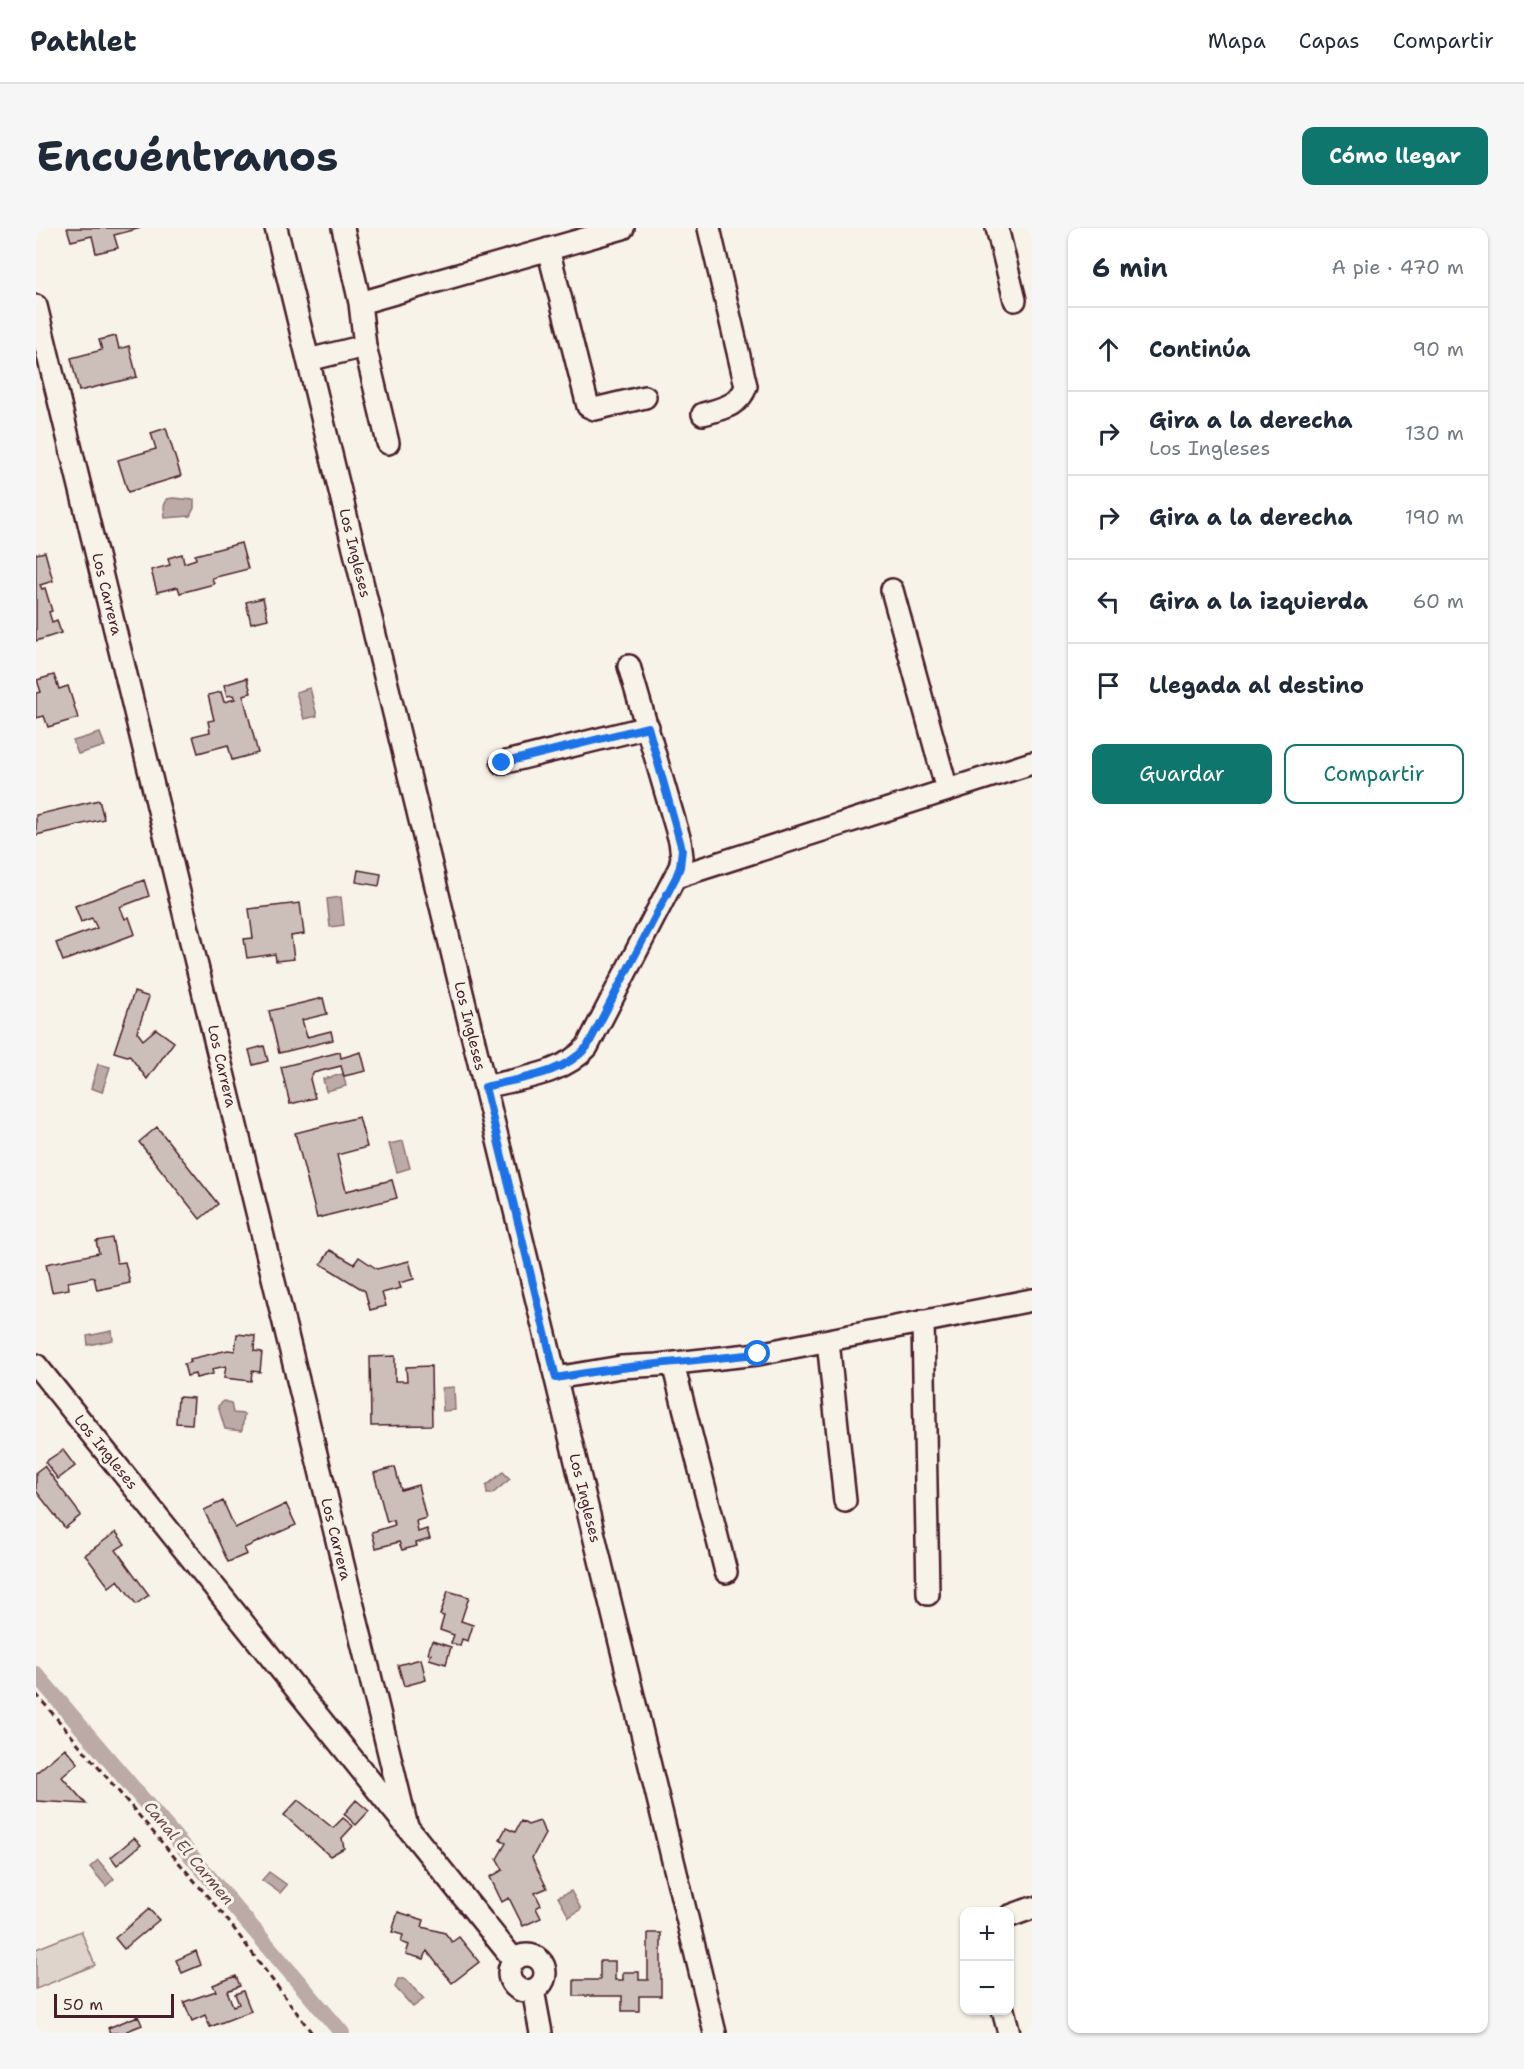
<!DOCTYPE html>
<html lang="es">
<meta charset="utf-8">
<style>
body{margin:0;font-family:"Shantell Sans",sans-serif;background:#f6f6f7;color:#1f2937}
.controls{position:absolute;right:18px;bottom:18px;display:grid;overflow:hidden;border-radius:12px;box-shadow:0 2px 4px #0004}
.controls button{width:54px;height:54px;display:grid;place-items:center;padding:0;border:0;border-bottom:2px solid #e0e1e3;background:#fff;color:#1f2937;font:30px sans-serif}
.scale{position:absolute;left:18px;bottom:15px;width:120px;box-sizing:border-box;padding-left:6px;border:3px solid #4a1f2b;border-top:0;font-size:16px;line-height:21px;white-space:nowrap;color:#4a1f2b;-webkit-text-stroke:4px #f7f3e8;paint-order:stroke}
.stop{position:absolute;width:18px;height:18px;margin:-14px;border:4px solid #1a73e8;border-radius:50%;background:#fff}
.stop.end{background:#1a73e8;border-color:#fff;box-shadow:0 2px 6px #0008}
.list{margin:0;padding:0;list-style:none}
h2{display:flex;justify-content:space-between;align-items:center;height:78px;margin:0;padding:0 24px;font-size:26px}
h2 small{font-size:20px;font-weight:400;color:#747a83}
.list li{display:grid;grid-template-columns:39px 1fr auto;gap:18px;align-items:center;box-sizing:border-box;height:84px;padding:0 24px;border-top:2px solid #e0e1e3}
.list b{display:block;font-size:22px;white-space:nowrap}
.list p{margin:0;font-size:20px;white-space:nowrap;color:#747a83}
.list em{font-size:20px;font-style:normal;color:#747a83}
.actions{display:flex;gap:12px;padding:18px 24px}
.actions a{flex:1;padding:14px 0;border:2px solid #0f766e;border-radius:12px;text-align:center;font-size:21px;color:#0f766e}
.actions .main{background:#0f766e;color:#fff}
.icon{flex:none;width:33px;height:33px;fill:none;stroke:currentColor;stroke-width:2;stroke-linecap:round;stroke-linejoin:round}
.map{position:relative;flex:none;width:996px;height:1805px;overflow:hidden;border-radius:12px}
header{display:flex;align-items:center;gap:36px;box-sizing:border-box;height:84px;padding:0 30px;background:#fff;border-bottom:2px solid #e0e1e3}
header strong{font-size:28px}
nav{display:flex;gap:33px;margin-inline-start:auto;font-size:21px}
.intro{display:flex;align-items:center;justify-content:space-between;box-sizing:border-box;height:144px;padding:0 36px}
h1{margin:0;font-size:42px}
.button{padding:15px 27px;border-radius:12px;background:#0f766e;color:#fff;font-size:21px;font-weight:700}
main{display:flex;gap:36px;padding:0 36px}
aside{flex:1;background:#fff;border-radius:12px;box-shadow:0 2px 4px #0004}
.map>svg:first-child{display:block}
</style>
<header>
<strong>Pathlet</strong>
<nav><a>Mapa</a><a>Capas</a><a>Compartir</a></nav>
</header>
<div class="intro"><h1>Encuéntranos</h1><a class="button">Cómo llegar</a></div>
<main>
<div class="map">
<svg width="996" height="1805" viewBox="0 0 996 1805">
<rect width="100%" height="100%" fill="#f7f3e8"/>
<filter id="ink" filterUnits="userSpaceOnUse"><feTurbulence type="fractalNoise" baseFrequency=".0167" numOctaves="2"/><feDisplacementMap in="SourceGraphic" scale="12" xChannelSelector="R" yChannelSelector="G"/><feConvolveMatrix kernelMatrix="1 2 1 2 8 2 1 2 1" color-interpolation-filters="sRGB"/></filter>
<g filter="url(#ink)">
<path fill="#ded4cc" stroke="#947a7c" stroke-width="1.5" d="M45,1703L59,1737L0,1761V1721Z"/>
<path fill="#bcaaa7" stroke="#8e7275" stroke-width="1.5" d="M137,270L158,272V280L154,288L129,290L128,278L131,271Z
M274,460L281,488L268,491L260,464Z
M64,505L69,518L42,526L37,513Z
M305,669L308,697L294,699L291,671Z
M62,836L74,839L66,864L55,860Z
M307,846L310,858L290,863L287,851Z
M367,913L374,940L361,944L353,916Z
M76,1103L77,1112L52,1117L51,1108Z
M418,1159L419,1182L407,1183L406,1160Z
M188,1173L195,1175L197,1185L208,1186L206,1203L189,1201L182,1178Z
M467,1244L474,1251L456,1266H451L450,1258Z
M62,1632L78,1651L70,1658L54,1639Z
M233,1644L251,1657L244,1665L226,1652Z
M535,1663L545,1681L533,1689L522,1669Z
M362,1751H369L388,1771L377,1779L359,1759Z"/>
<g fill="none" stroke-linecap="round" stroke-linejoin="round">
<path stroke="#bcaaa7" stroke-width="16" d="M0,1446L306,1805"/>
</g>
<path fill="#ccbfb9" stroke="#4a1f2b" stroke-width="1.5" d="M31,0H105L78,7L82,20L60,25L56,8L35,13Z
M80,108L83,121L93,118L101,149L43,163L35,130L66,122L63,112Z
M130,200L145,248L92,264L82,232L120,221L115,205Z
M205,315L212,341L176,350L178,356L144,365L142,359L121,364L115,342L134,337L132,330L146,326L148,335L160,331L159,327Z
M9,324L17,353L4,357L6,361L9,360L16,383L13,384L16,394L21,392L25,405L0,413V326Z
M227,370L232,391L215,395L210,374Z
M18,447L23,461L32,458L42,490L12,499L8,488L0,490V465L5,464L1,452Z
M211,450L215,465L207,467L222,525L196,532L192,517L162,525L157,508L174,504L172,493L178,492L172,467L185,464L188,474L199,471L197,467L191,468L188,457Z
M63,572L68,591L0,607V587Z
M322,642L345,646L343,658L320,654Z
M108,652L113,668L84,679L89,691L93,689L99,706L27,733L20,715L61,700L56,690L45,694L39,678Z
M264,675L268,706L255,708L258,731L240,733L239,726L211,730L208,711L217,710L213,681Z
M98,764L113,769L101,804L107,812L120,801L138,814L111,851L93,827L91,828L78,824Z
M287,770L291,786L266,792L271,809L295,803L297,812L243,825L233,783Z
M228,818L232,833L217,837L213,822Z
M304,824L305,830L325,824L330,843L308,848L305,838L277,845L274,851L279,870L254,876L245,839Z
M323,889L331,919L301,927L310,963L356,952L361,970L281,990L259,905Z
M121,899L182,976L164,991L103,914Z
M76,1010L81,1035L89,1034L94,1055L61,1062L58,1049L32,1054L33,1061L16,1064L10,1036L63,1025L60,1013Z
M294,1022L318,1036L323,1029L341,1041L373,1033L378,1051L363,1055L365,1060L346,1065L350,1078L334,1082L329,1063L285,1036Z
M201,1106L219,1108L218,1123L226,1124L224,1144L216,1143L215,1153L188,1150L190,1138L176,1141L177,1146L160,1150L159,1146L151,1148L148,1136L155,1134L154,1131L192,1122L199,1123Z
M359,1128V1153H371L370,1139L395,1138L396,1197L335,1198L334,1129Z
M142,1169L158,1170L156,1196L140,1195Z
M27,1222L39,1238L22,1251L9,1234Z
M8,1238L45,1287L29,1300L0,1263V1244Z
M359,1239L365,1262L382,1257L390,1290L380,1293L382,1304L391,1301L394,1311L380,1315L381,1318L366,1322L363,1314L340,1320L336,1304L359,1297L357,1292L351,1294L338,1245Z
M187,1273L199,1300L250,1276L260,1297L208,1320L211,1326L192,1334L168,1282Z
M80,1304L89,1316L80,1322L113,1367L100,1376L82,1352L73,1359L49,1327Z
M412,1363L433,1369L425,1393L437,1397L432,1413L426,1411L424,1418L415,1415L418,1407L404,1402L408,1388L404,1387Z
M396,1413L415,1419L410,1436L393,1431L395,1426L392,1425Z
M385,1431L390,1452L368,1458L362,1437Z
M29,1520L42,1535L26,1549L50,1576L0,1573V1545Z
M262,1572L297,1600L307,1590L317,1598L306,1610L308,1620L294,1628L248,1587Z
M320,1572L333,1583L320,1597L308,1586Z
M485,1593L492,1597L504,1593L509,1606L496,1630L511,1660L499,1665L505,1677L500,1680L505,1690L487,1698L473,1670L466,1674L454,1649L467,1642L461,1631L470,1615L464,1611L470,1600L479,1604Z
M98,1610L105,1617L81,1637L75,1629Z
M113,1681L123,1692L88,1721L79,1710Z
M362,1684L388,1692L386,1699L409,1705L416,1714L423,1709L443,1734L416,1755L391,1723L388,1731L370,1726L373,1717L365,1714L367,1707L356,1704Z
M612,1705H625V1768H603V1783H586V1768H538V1752H564V1733H579V1752H587V1744H603V1752H612Z
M160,1723L165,1737L146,1745L140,1732Z
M200,1748L204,1758L191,1763L197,1778L203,1776L199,1766L207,1763L215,1783L174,1799L169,1787L156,1793L148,1774L180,1763L177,1757Z
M102,1788L106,1797L91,1803L92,1805H74L72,1800Z"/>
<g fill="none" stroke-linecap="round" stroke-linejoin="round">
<g stroke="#4a1f2b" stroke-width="26">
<path id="minor" d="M240,0L679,1805
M307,0L324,75L329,118L352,215
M961,0L979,72
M512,21L552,178L559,181L609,169
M324,75L587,0
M0,78L371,1599
M272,132L329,118
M667,186C684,181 704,178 710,158L673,0
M856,362L911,562
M466,535L612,499
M640,649L996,535
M449,859C484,850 526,847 551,819L644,639L646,629L644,613L593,438
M887,1093L892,1366
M792,1113L809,1273
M637,1136L690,1344
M0,1137L478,1732
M520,1150L585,1139L621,1137L722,1126L996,1072
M974,1688L996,1680
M473 1745a18 18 0 1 1 36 0a18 18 0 1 1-36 0Z
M497,1762L505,1805
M967,1782L973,1805"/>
</g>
<path stroke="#4a1f2b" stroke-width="3" stroke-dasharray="6 4.5" stroke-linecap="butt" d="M0,1466L190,1690L276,1805"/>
<use href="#minor" stroke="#f7f3e8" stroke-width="21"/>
</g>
</g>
<g fill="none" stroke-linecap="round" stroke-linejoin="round" filter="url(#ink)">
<path stroke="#1a73e8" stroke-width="8" d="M466,535L612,499L646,621L644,639L640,649L551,819C526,847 484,850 449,859L520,1150C586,1138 654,1133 722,1126"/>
</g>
<g text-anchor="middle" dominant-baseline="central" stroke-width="6" stroke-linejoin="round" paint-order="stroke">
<g font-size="15" fill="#4a1f2b" stroke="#f7f3e8">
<text transform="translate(319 325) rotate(76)">Los Ingleses</text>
<text transform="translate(71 366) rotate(76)">Los Carrera</text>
<text transform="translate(434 798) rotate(76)">Los Ingleses</text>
<text transform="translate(186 838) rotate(77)">Los Carrera</text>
<text transform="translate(70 1224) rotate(51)">Los Ingleses</text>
<text transform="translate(549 1270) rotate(76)">Los Ingleses</text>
<text transform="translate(300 1311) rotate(76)">Los Carrera</text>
</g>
<g font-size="16" font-style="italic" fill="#6c4950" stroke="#f7f3e8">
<text transform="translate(153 1625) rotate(50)">Canal El Carmen</text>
</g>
</g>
</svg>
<div class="controls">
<button>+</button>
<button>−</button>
</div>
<div class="scale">50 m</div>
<div class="stop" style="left:722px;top:1126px"></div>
<div class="stop end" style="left:466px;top:535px"></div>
</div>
<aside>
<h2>6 min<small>A pie · 470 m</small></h2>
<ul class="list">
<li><svg class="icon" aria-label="ahead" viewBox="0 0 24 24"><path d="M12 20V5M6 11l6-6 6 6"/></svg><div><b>Continúa</b></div><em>90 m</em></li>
<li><svg class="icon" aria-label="right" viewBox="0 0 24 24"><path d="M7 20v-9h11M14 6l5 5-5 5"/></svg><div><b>Gira a la derecha</b><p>Los Ingleses</p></div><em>130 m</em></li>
<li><svg class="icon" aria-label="right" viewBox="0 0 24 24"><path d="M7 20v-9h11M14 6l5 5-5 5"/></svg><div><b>Gira a la derecha</b></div><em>190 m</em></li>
<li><svg class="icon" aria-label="left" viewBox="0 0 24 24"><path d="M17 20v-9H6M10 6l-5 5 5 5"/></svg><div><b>Gira a la izquierda</b></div><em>60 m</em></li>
<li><svg class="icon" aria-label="arrive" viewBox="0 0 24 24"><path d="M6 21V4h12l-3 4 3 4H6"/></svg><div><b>Llegada al destino</b></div></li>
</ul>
<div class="actions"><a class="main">Guardar</a><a>Compartir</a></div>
</aside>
</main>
